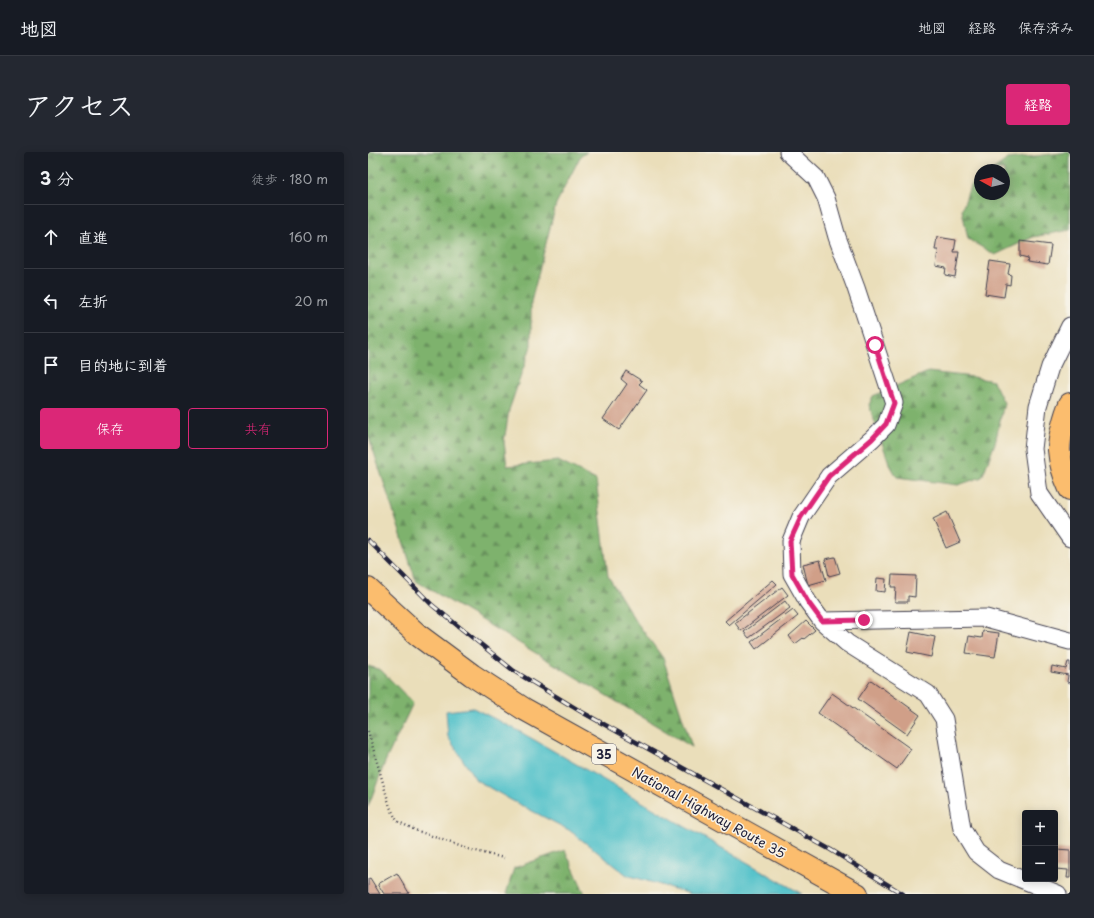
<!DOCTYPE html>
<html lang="ja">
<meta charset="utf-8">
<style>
body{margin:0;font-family:"Playpen Sans","Klee One",sans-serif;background:#242831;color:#f1f3f6}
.controls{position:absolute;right:12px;bottom:12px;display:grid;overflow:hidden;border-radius:4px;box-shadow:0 2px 10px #0003}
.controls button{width:36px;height:36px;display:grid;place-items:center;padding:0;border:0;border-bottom:1px solid #363941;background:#171b24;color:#f1f3f6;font:20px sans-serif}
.compass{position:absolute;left:606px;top:12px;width:36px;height:36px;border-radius:50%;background:#171b24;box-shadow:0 2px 10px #0003;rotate:278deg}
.stop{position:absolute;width:12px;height:12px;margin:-9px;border:3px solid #db2777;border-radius:50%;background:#fff}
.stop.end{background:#db2777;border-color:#fff;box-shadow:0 1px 4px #0008}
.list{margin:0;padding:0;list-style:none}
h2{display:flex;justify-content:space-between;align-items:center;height:52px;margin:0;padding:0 16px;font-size:17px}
h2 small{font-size:13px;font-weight:400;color:#9ea1a6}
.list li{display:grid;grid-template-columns:26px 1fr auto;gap:12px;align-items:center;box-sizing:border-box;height:64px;padding:0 16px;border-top:1px solid #363941}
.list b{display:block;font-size:15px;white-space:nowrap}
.list em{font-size:13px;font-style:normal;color:#9ea1a6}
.actions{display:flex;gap:8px;padding:12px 16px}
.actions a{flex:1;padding:9px 0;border:1px solid #db2777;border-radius:4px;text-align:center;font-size:14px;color:#db2777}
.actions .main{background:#db2777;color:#fff}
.icon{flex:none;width:22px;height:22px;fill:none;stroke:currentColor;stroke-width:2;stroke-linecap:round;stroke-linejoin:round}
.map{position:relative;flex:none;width:702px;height:742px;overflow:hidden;border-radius:4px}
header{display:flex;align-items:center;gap:24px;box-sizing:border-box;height:56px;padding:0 20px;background:#171b24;border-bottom:1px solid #363941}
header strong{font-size:19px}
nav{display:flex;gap:22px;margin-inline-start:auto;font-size:14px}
.intro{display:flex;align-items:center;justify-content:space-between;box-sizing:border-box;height:96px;padding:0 24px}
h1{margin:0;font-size:28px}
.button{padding:10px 18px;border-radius:4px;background:#db2777;color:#fff;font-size:14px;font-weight:700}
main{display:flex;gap:24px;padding:0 24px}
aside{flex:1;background:#171b24;border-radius:4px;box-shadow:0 2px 10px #0003}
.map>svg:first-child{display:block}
</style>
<header>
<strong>地図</strong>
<nav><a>地図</a><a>経路</a><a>保存済み</a></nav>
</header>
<div class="intro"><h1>アクセス</h1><a class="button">経路</a></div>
<main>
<aside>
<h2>3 分<small>徒歩 · 180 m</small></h2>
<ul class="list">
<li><svg class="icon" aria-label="ahead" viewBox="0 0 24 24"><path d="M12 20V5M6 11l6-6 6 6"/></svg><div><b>直進</b></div><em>160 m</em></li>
<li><svg class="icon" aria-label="left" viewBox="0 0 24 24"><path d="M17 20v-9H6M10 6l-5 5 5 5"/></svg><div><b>左折</b></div><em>20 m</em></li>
<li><svg class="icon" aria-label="arrive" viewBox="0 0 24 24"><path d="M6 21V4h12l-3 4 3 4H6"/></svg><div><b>目的地に到着</b></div></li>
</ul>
<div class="actions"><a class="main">保存</a><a>共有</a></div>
</aside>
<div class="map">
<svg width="702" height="742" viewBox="0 0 702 742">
<defs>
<pattern id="forest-firs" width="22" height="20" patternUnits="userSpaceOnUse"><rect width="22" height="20" fill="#7eb26d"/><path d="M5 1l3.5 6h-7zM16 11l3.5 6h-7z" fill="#67905b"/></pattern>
</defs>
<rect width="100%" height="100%" fill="#f7f3e8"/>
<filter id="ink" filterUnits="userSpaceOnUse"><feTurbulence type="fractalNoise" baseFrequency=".025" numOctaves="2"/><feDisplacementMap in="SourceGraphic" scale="8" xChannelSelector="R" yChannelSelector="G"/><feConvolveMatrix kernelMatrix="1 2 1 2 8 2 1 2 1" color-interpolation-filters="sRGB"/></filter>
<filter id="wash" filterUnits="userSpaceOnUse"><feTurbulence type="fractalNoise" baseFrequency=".012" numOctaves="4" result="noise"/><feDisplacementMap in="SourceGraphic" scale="16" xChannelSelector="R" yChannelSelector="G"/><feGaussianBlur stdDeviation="0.9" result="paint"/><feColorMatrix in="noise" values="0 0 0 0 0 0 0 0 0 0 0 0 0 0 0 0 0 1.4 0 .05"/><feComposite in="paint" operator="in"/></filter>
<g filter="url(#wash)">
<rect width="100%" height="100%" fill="#eadeba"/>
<path fill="url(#forest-firs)" stroke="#506a54" d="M0,0H219L212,5L188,52L163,150V194L141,258L136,290L139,314L190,309L228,328L240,424L267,468L295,506L324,595L48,429L0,282Z
M702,0V78L665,85L627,103L600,87L594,58L602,34L612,27V42H636V18H624L640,7Z
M560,220L605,225L625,229L636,251L627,291L614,325L590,333L529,325L521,311L501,253L505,244Z
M0,514L13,518L45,551L17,610L0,655Z
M197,698L217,742H138L146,716Z"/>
<path fill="#54c2ca" stroke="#3b7282" d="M105,556L149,578L434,742H323L259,723L201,678L143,648L108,628L80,585L78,559Z"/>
<g id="blocks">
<path fill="#d09f88" d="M569,85L588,88L586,100H591L587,125L577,123L578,116L568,114L570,98H567Z
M652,89L683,93L680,113L659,110L660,106L652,104Z
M622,109L642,112L640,122L643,123L642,133L638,132L636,145L617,142Z
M258,219L274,229L271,232L279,238L251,278L235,267L259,232L253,227Z
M579,360L592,390L578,396L565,367Z
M467,405L472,421L461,424L457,407Z
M452,408L458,428L440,433L435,412Z
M524,423L548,424L547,445L540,444V450H527L528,435H523Z
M509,426L518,427L517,440L508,439Z
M405,428L409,432L361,473L357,469Z
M414,435L420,443L373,479L367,471Z
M417,449L422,456L381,486L376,480Z
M425,458L430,464L388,497L383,490Z
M438,469L447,478L436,487L435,486L427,492L421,484Z
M615,479L631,481L627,505L598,501L601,484L614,486Z
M543,480L567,485L563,505L539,500Z
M700,510H702V531L699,530L700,523L683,520L684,514L698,517Z
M503,528L552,563L539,582L490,547Z
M464,541L543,597L529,617L450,561Z
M688,697L702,698V726H699L700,718L687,717Z
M29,721L41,741L39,742H16L10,732Z
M2,726L12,742H0V727Z"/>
</g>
</g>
<g filter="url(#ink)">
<use href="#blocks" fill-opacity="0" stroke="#403e4e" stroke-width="1"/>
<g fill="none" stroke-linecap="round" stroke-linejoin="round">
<g stroke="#403e4e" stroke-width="19">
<path id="minor" d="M420,0L448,26L458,46L469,85L488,136L526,251L518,273L504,287L461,324L433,365L423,389L424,422L440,450L454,469L479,491L560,542L576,567L594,677L608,700L631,718L690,742
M702,174L682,215L670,254L665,297L671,341L702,386
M454,469L618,466L702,489"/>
</g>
<g stroke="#403e4e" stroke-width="24">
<path id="highway" d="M702,252C697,263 691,286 691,298C692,311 697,326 702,337
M0,437L50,483L104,523L156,557L489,742"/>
</g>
<path stroke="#403e4e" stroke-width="2.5" stroke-dasharray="1 3" stroke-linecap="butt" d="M0,579L22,655L29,669L47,678L100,697L136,706"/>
<use href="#minor" stroke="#fff" stroke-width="17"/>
<use href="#highway" stroke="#fbbd6e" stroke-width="22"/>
<g stroke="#22223b" stroke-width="4.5">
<path id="rail" d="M0,388L64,453L146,519L212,559L463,698L535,742"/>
</g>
<use href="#rail" stroke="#f7f3e8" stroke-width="3" stroke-dasharray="9" stroke-linecap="butt"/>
</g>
</g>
<g fill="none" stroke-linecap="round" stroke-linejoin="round" filter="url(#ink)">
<path stroke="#db2777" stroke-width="5" d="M496,468L454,469L440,450L424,422L422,389L433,365L461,324L504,287L518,272L526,251L507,193"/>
</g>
<g text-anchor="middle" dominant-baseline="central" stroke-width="3" stroke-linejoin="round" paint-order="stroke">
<rect fill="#f7f3e8" stroke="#62616f" stroke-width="1" x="224" y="592" width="24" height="20" rx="3"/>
<g font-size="12" font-weight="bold" fill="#22223b">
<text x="236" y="602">35</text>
</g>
<g font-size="13" fill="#22223b" stroke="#f7f3e8">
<text transform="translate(341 660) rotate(29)">National Highway Route 35</text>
</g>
</g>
</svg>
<div class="controls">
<button>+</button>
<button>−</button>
</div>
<svg class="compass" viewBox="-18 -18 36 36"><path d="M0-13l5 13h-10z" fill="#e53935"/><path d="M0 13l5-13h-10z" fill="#9ea1a6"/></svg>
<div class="stop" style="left:507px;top:193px"></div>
<div class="stop end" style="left:496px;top:468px"></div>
</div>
</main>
